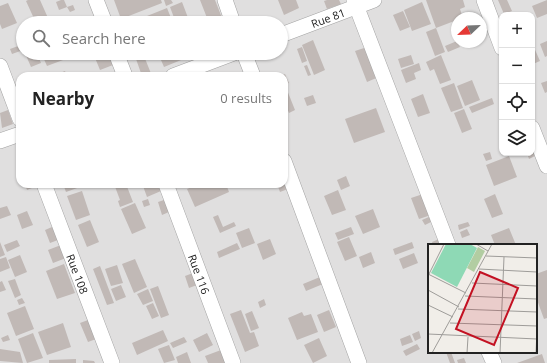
<!DOCTYPE html>
<meta charset="utf-8">
<style>
body{margin:0;font-family:"Open Sans",sans-serif;background:#f2f2f2;color:#222}
.controls{position:absolute;right:12px;top:12px;display:grid;overflow:hidden;border-radius:8px;box-shadow:0 1px 3px #0004}
.controls button{width:36px;height:36px;display:grid;place-items:center;padding:0;border:0;border-bottom:1px solid #e0e0e0;background:#fff;color:#222;font:20px sans-serif}
.compass{position:absolute;left:451px;top:12px;width:36px;height:36px;border-radius:50%;background:#fff;box-shadow:0 1px 3px #0004;rotate:247deg}
.list{margin:0;padding:0;list-style:none}
h2{display:flex;justify-content:space-between;align-items:center;height:52px;margin:0;padding:0 16px;font-size:17px}
h2 small{font-size:13px;font-weight:400;color:#767676}
.icon{flex:none;width:22px;height:22px;fill:none;stroke:currentColor;stroke-width:2;stroke-linecap:round;stroke-linejoin:round}
.map{position:relative;flex:none;width:547px;height:363px;overflow:hidden}
.search{position:absolute;background:#fff;box-shadow:0 1px 3px #0004;left:16px;top:16px;width:272px;height:44px;display:flex;align-items:center;gap:10px;box-sizing:border-box;padding:0 14px;border-radius:22px;color:#767676;font-size:15px}
.panel{position:absolute;background:#fff;box-shadow:0 1px 3px #0004;left:16px;top:72px;width:272px;height:116px;border-radius:12px}
.map>svg:first-child{display:block}
</style>
<div class="map">
<svg width="547" height="363" viewBox="0 0 547 363">
<rect width="100%" height="100%" fill="#f1eee9"/>
<path fill="#e0dfdf" fill-rule="evenodd" d="M0,0H547V363H0ZM502,15H532V153H502ZM457,18H481V42H457ZM23,23H281V53H23ZM20,76H284V184H20ZM429,245H536V352H429Z"/>
<path fill="#c1b9b6" d="M28,0H40L48,18L53,16L56,23H36L26,1Z
M61,0H64L67,7L59,10L56,2Z
M114,0H161L162,3L121,19Z
M164,0H171L173,3L166,6Z
M200,0H215L224,23H209Z
M278,0H296L299,8L284,15Z
M327,0H339L341,4L327,9L324,1Z
M426,0H463L465,7L460,9L463,18H457V20L436,28Z
M498,0H507L512,11L504,14Z
M547,0V14L537,18L532,6Z
M182,2L190,23H176L170,7Z
M422,2L431,24L412,31L404,10Z
M8,3L17,23L2,29L0,24V6Z
M73,5L75,10L70,12L67,7Z
M167,8L173,23H150L147,16Z
M403,11L410,27L400,31L393,15Z
M144,16L147,23H132V22Z
M94,17L97,23H86L85,21Z
M436,28L445,52L435,56L426,32Z
M313,40L325,70L314,75L302,45Z
M457,41L460,47L448,52L445,46Z
M547,41V56L545,57L540,44Z
M532,43L540,61L533,64L532,61Z
M21,45L23,50L12,54L10,49Z
M370,46L381,76L367,82L355,51Z
M302,47L307,61L302,63L297,49Z
M25,53H37L41,63L31,67Z
M53,53H60L63,60L47,66L43,57Z
M93,53H108L113,65L100,70Z
M158,53H184L186,58L164,67Z
M188,53H202L203,55L190,60Z
M411,55L414,64L401,68L398,59Z
M441,55L451,80L440,84L434,69L430,71L426,62Z
M144,56L152,76H142L136,59Z
M419,63L421,70L414,73L416,79L406,83L401,70Z
M307,65L311,75L308,76L304,66Z
M65,71L67,76H52Z
M285,74L289,83L284,85V76H281Z
M472,80L480,100L465,106L457,86Z
M547,81V92L545,93L541,83Z
M454,83L463,108L451,112L441,88Z
M287,90L295,110L289,113L284,101V91Z
M423,94L430,113L418,117L411,99Z
M313,95L316,103L307,106L304,98Z
M492,98L494,104L472,113L469,107Z
M376,108L385,132L354,143L345,119Z
M464,109L472,129L462,133L454,113Z
M8,110L13,124L2,128L0,113Z
M532,148L535,156L529,159L527,153H532Z
M490,152L492,159L486,161L483,154Z
M509,156L517,177L494,186L486,165Z
M346,176L350,186L341,190L337,180Z
M284,180L288,189L280,192L277,184H284Z
M25,184H36L37,186L27,190Z
M63,184H78L80,187L66,192Z
M114,184H126L133,202L120,207L118,201L120,200Z
M148,184H158L161,191L147,197L143,186Z
M200,184H226L229,192L195,207L187,189Z
M338,190L346,210L332,215L324,196Z
M82,191L90,215L76,220L67,196Z
M423,194L431,215L419,219L411,198Z
M495,194L503,214L492,218L484,199Z
M148,199L150,205L144,207L142,201Z
M164,200L169,212L162,215L158,202Z
M135,203L146,228L132,234L121,209Z
M7,206L11,215L0,219V208Z
M373,209L380,227L363,234L355,216Z
M27,211L33,225L22,229L17,215Z
M218,215L223,227L234,222L236,226L220,233L213,217Z
M431,216L433,221L425,225L422,220Z
M90,220L99,242L87,247L78,225Z
M468,222L470,226L459,230L458,225Z
M52,227L58,240L50,243L45,230Z
M351,227L354,234L338,240L335,233Z
M249,228L255,243L242,248L236,233Z
M509,228L516,245H495L491,235Z
M467,229L470,235L462,238L460,232Z
M349,237L357,256L345,261L337,242Z
M270,239L276,254L263,260L257,244Z
M439,239L442,245H433L432,242Z
M17,240L20,246L7,252L4,245Z
M0,242L5,255L0,257Z
M412,242L414,248L395,255L393,249Z
M237,243L240,249L219,258L217,252Z
M61,245L66,258L53,263L48,250Z
M371,252L375,263L363,268L359,257Z
M414,253L418,263L403,269L399,259Z
M20,255L27,272L15,277L8,260Z
M6,257L10,268L0,272V259Z
M135,259L147,287L134,293L122,264Z
M64,264L75,293L57,299L46,271Z
M117,265L123,283L111,286L105,269Z
M100,266L114,303L107,305L93,269Z
M547,270V318L544,319L536,297V274Z
M193,273L197,285L189,288L185,276Z
M320,277L323,284L306,291L303,284Z
M15,279L21,295L15,298L8,281Z
M2,281L6,290L0,292V282Z
M121,285L126,297L116,301L111,289Z
M158,286L169,315L161,318L150,289Z
M148,289L153,301L143,305L137,294Z
M22,298L25,303L19,305L17,300Z
M264,299L266,305L260,308L258,302Z
M153,303L159,316L152,319L146,306Z
M25,306L34,329L16,336L7,313Z
M241,310L250,333L254,332L259,346L245,352L230,314Z
M329,310L336,327L324,332L317,315Z
M252,311L259,328L251,331L245,314Z
M302,312L304,316L311,314L318,332L297,340L288,318Z
M88,320L96,339L88,342L80,323Z
M63,323L71,347L47,355L38,332Z
M163,330L168,341L137,355L132,343Z
M419,331L421,338L415,341L412,334Z
M33,333L43,358L27,363L18,339Z
M207,333L213,345L199,352L193,340Z
M8,335L10,340L3,342L1,338Z
M410,335L413,342L402,346L400,339Z
M184,337L187,342L173,348L170,343Z
M319,338L327,356L313,363L304,345Z
M417,344L420,349L406,356L403,351Z
M169,345L175,360L164,363L158,349Z
M0,349L20,352L23,363L0,361Z
M221,350L226,363H208L205,356Z
M187,352L191,363H178L176,357Z
M446,352H451L455,363H450Z
M542,354L545,363H517Z
M464,358L466,363H458L457,360Z
M76,359V363H49V360Z
M83,360L94,361L95,363H83Z"/>
<g fill="none" stroke-linecap="round" stroke-linejoin="round">
<g stroke="#a3a3a3" stroke-width="16">
<g id="minor">
<path d="M96,0L105,23"/>
<path d="M225,0L233,23"/>
<path d="M354,0L448,245"/>
<path d="M484,0L502,48"/>
<path id="s1" d="M281,35L374,0"/>
<path d="M116,53L125,76"/>
<path d="M244,53L253,76"/>
<path d="M0,66L20,119"/>
<path d="M173,76L234,53"/>
<path d="M532,128L547,166"/>
<path d="M0,141L20,134"/>
<path d="M284,161L359,363"/>
<path id="s2" d="M44,184L112,363"/>
<path id="s3" d="M166,184L233,363"/>
<path d="M489,352L494,363"/>
</g>
</g>
<use href="#minor" stroke="#fff" stroke-width="15"/>
</g>
<g text-anchor="middle" dominant-baseline="central" stroke-width="3" stroke-linejoin="round" paint-order="stroke">
<g font-size="11" fill="#222" stroke="#fff">
<text stroke="none"><textPath href="#s1" startOffset="50">Rue 81</textPath></text>
<text stroke="none"><textPath href="#s2" startOffset="96">Rue 108</textPath></text>
<text stroke="none"><textPath href="#s3" startOffset="96">Rue 116</textPath></text>
</g>
</g>
<g transform="translate(428 244)">
<rect width="109" height="109" fill="#f1eee9"/>
<path d="M50,3L57,7L46,28L39,24Z" fill="#b2cda2"/>
<path d="M18,0H42L49,4L29,43L3,29Z" fill="#8ed9b5"/>
<path fill="none" stroke="#9e9c99" stroke-width="1" d="M48,0L60,7M58,12L109,14M51,25L109,28M0,30L38,49M0,32L16,0M44,39L109,42M0,46L31,63M37,52L109,55M0,61L25,73M30,65L109,68M22,79L109,82M0,90L109,95M4,109L64,0M39,109L40,93M72,109L76,13M108,109L109,86"/>
<path fill="#c31122" fill-opacity="0.15" stroke="#c31122" stroke-width="2" d="M52,28L90,44L66,101L28,85Z"/>
<rect width="109" height="109" fill="none" stroke="#222" stroke-width="2"/>
</g>
</svg>
<div class="controls">
<button>+</button>
<button>−</button>
<button><svg class="icon" aria-label="locate" viewBox="0 0 24 24"><circle cx="12" cy="12" r="6"/><path d="M12 2v4M12 18v4M2 12h4M18 12h4"/></svg></button>
<button><svg class="icon" aria-label="layers" viewBox="0 0 24 24"><path d="M12 4l9 5-9 5-9-5zM3 14l9 5 9-5"/></svg></button>
</div>
<svg class="compass" viewBox="-18 -18 36 36"><path d="M0-13l5 13h-10z" fill="#e53935"/><path d="M0 13l5-13h-10z" fill="#767676"/></svg>
<div class="search"><svg class="icon" aria-label="search" viewBox="0 0 24 24"><circle cx="10" cy="10" r="6"/><path d="M15 15l6 6"/></svg>Search here</div>
<section class="panel">
<h2>Nearby<small>0 results</small></h2>
<ul class="list">
</ul>
</section>
</div>
